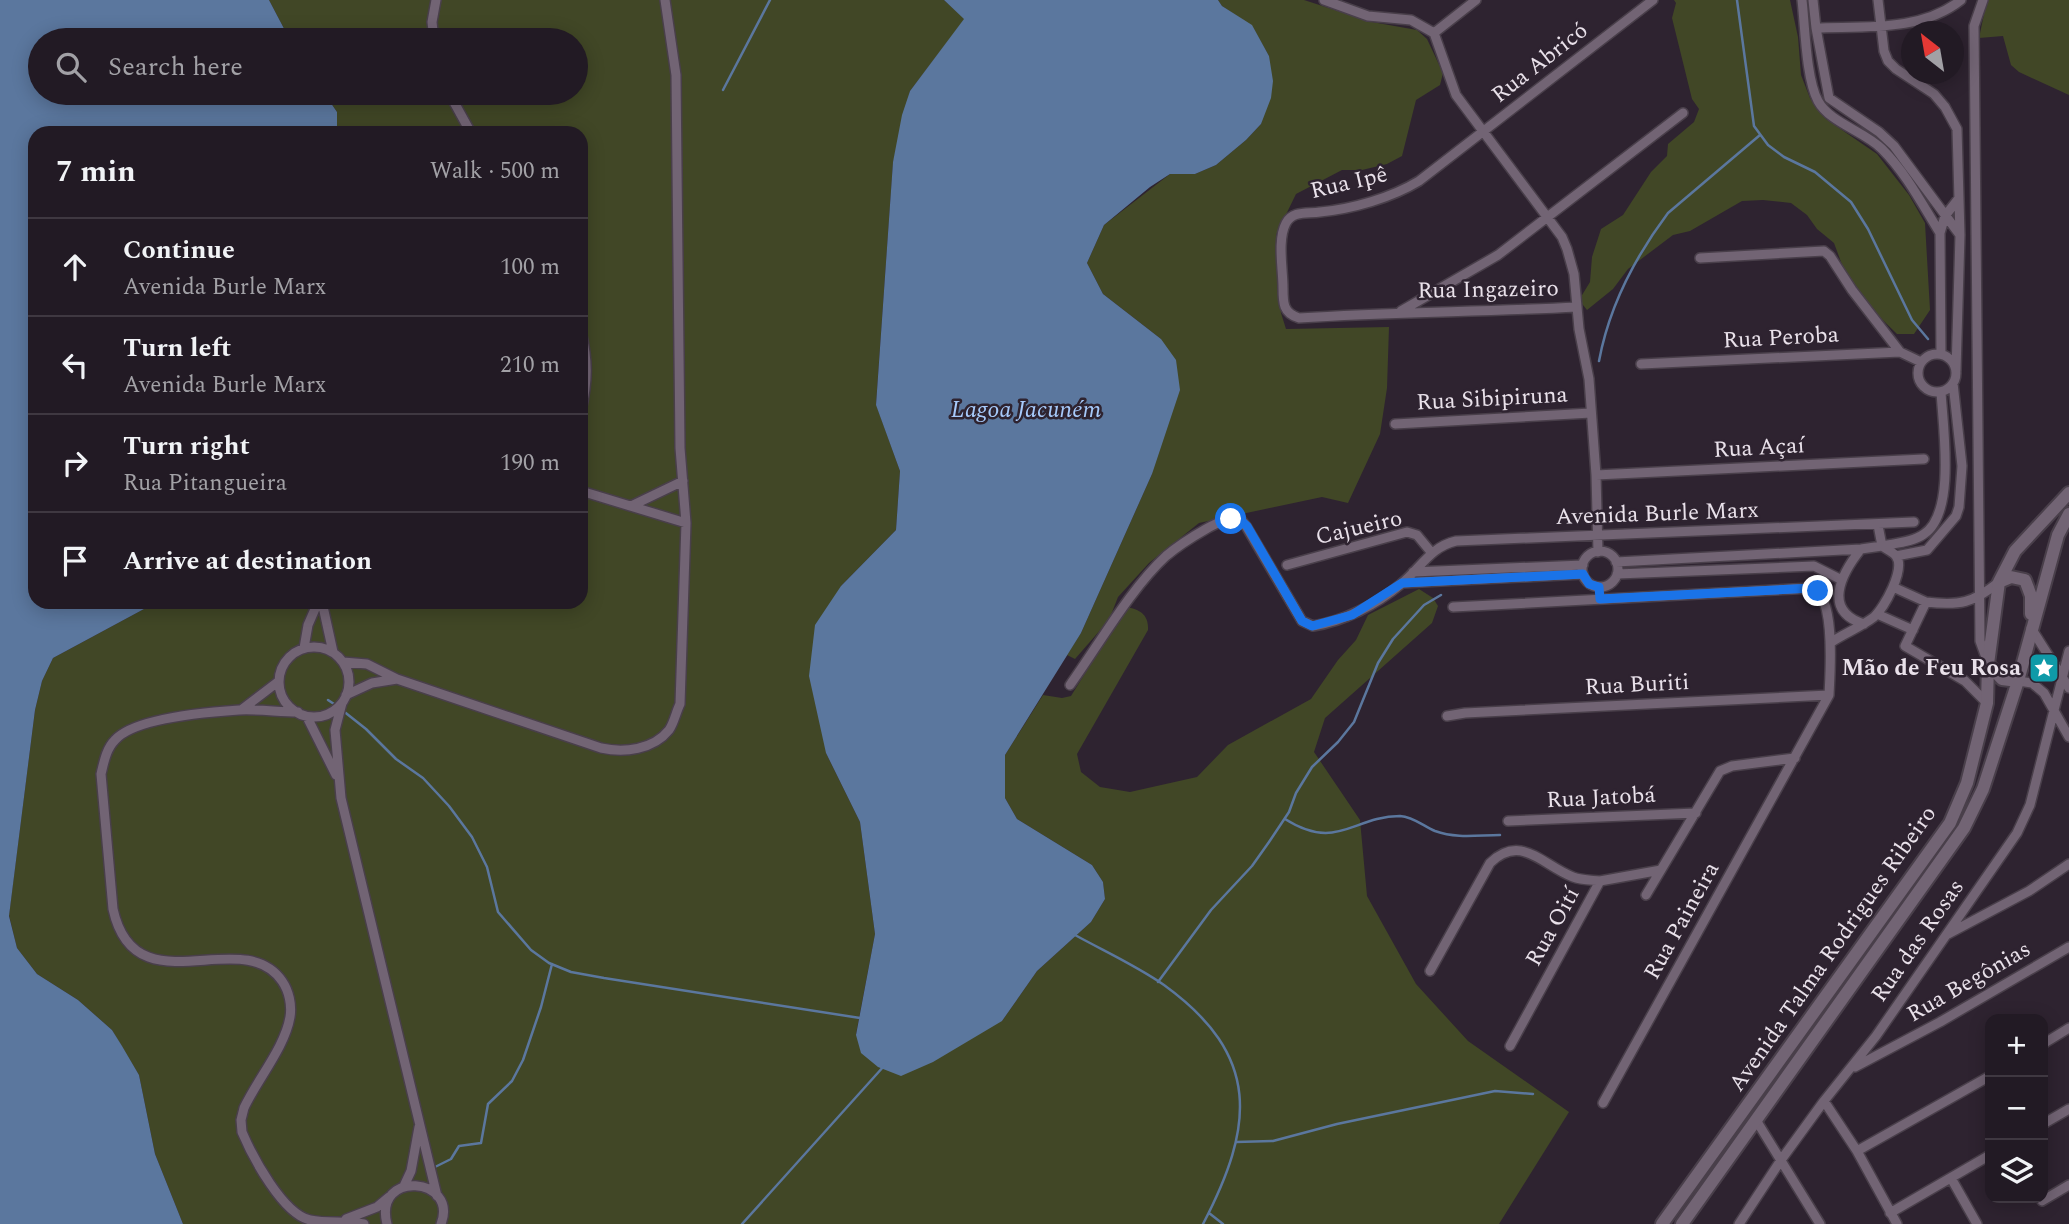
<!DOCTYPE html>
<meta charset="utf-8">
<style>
body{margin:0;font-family:Spectral,serif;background:#2e2731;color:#f1f3f6}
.controls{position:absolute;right:21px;bottom:21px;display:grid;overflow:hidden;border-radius:14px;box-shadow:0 4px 18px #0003}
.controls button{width:63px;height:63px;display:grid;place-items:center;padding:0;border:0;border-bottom:2px solid #3f3841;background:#221a24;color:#f1f3f6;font:35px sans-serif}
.compass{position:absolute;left:1901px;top:21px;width:63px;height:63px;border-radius:50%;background:#221a24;box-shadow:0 4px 18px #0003;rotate:329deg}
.stop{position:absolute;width:21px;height:21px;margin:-16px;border:5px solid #1a73e8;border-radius:50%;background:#fff}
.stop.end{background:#1a73e8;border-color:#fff;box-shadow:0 2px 7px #0008}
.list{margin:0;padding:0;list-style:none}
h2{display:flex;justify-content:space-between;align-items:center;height:91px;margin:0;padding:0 28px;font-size:30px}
h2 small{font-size:23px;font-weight:400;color:#a2a1a6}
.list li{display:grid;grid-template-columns:46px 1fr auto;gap:21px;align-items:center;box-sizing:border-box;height:98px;padding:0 28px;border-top:2px solid #3f3841}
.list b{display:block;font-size:26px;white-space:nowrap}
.list p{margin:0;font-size:23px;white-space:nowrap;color:#a2a1a6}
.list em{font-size:23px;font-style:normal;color:#a2a1a6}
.icon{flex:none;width:38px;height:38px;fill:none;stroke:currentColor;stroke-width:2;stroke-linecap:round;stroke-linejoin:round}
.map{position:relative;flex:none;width:2069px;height:1224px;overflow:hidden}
.search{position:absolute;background:#221a24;box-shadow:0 4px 18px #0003;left:28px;top:28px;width:560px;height:77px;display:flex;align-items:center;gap:18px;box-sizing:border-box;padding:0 24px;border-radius:38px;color:#a2a1a6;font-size:26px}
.panel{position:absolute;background:#221a24;box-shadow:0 4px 18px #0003;left:28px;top:126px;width:560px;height:483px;border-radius:21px}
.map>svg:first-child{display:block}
</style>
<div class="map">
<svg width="2069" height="1224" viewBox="0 0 2069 1224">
<rect width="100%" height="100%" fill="#2e2330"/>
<path fill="#414726" d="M269,0H944L965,19L910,91L893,163L876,404L900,471L896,530L841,586L826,753L860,822L875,934L856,1034L1002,1021L1037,971L1091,922L1105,899L1103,882L1092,865L1017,819L1005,798V755L1043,695L1062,698L1071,696L1126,607C1140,609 1149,615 1148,630L1077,754L1081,772L1100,787L1130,792L1197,777L1228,745L1311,699L1338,660L1356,640L1368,615L1419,589L1433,598L1438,606L1432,623L1325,718L1314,752L1360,820L1367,896L1416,984L1468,1041L1569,1112L1499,1224H183L155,1154L139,1075L112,1030L78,1000L37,974L17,948L9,915L35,710L42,681L53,658L157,602H581V133H337V112L324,93H576V40H290Z
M1218,0H1304L1372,22L1417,30L1427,39L1443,73L1440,85L1416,100L1402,156L1387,164L1362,170H1342L1296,194L1276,235L1281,313L1286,329L1389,327L1387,388L1380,434L1348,503L1322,497L1199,523L1149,563L1118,597L1109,620L1075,659L1067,655L1081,633L1152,474L1161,339L1103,294L1087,263L1104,225L1170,174H1195L1216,165L1246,140L1261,124L1269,56L1252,26L1222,6Z
M1674,0H1790L1798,37L1801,75L1810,98L1826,119L1877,154L1909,195L1925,223L1930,310L1914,334H1897L1851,289L1834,243L1817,229L1807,215L1791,203L1763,200L1742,201L1690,231L1673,235L1628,269L1613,289L1587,310L1579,300L1590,282L1592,257L1601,229L1623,215L1651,172L1667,156L1668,144L1694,122L1699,109L1692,99L1672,18L1676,3Z
M1987,0H2069V95L2019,72L2011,65L2003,36L1979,38Z"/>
<path fill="#5b779e" d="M0,0H269L290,40H40V93H324L337,112V133H35V602H157L53,658L42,681L35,710L9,916L17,948L37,974L78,1000L112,1030L122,1046L139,1075L155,1154L183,1224H0Z
M944,0H1218L1222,6L1252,25L1269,56L1273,81L1271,98L1261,124L1246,140L1216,165L1195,174H1170L1150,187L1104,225L1087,263L1103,294L1161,339L1176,360L1180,390L1152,474L1081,633L1005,755V798L1017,819L1092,865L1103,882L1105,899L1091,922L1037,971L1002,1021L933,1062L901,1076L878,1067L861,1053L856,1035L875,934L860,822L826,753L809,676L815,625L841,586L896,530L900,471L876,405L893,162L902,115L910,91L964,19Z"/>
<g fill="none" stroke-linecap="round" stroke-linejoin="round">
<path stroke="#5b779e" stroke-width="2.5" d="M1737,0L1754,126L1768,145L1784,157L1815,172L1851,202L1868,229L1912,320L1928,339
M723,90L770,0
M1599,361C1609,307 1635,257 1668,213L1760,135
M328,700L337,706
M342,710L366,729L396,759L423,778L449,806L472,837L487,867L498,912L531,950L549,963L571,972L604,978L860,1018
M1285,819C1337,852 1353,816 1400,816C1414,817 1423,826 1435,831C1457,839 1478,835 1500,835
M1075,935C1104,951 1137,966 1164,985C1262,1056 1254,1126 1203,1224
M1158,982L1211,910L1252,866L1269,842L1289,812L1296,793L1312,767L1338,742L1354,722L1378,663L1393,639L1424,605L1441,595
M1236,1142L1273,1141L1337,1124L1495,1091L1533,1094
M433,1168L451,1159L459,1146L481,1143L488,1104L512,1081L523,1060L541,1007L552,964
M1209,1213L1223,1224
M742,1224L884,1066"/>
<g stroke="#493f4a" stroke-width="12">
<path id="minor" d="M1324,0L1368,16L1411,20L1434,33L1456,95L1562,237L1567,249L1574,274L1579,329L1589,379L1596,475L1598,552
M1802,0C1805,26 1806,79 1818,101C1830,123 1864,131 1882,149C1906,173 1922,204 1940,233
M1813,0L1816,28L1829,98L1879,132L1894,146L1960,235L1956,371
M1878,0L1884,51L1888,61L1896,69L1934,94L1945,107L1957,129L1960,235
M1983,0L1974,26L1980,641L1988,663
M1816,28C1864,26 1921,32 1961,0
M1434,33L1476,0
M434,40L432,22L436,0
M449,93L471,133
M1700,258L1824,251L1830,256L1852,290L1900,352
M1577,307C1484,312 1392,312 1299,318C1283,313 1283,303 1283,288C1283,269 1277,240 1286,223C1293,210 1308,214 1320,212C1352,209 1391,198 1419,181L1653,0
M1401,311L1498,255L1683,113
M581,331C588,361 588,380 581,411
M1918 373a19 19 0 1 1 38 0a19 19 0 1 1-38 0Z
M1941,354L1940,233L1945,216L1959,198
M1641,364L1900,352L1921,362
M1395,424L1591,413
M1596,475L1924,459
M581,491L686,523
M631,506L683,481
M1878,525L1882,546C1896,543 1913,542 1924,534C1956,513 1943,427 1941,392
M1861,549C1841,574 1822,611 1864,624
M1582 569a18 18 0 1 1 36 0a18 18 0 1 1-36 0Z
M1896,556L1927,550L1956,516L1959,507L1962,466L1953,383
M1616,562L1861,549L1882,546C1886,549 1893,552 1896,556C1906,569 1884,608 1874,617C1861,627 1845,633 1830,643
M1287,565L1407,532L1417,535L1431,552
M1413,572L1583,565
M1617,574L1814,566L1842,580
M1402,583L1583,574
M1893,587L1926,602
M322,602L333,652
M1453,607L1813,588C1836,598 1830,673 1829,695L1603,1103
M1877,614L1913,630
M2031,628L2069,688
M279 682a35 35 0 1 1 70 0a35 35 0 1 1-70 0Z
M304,648L308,625L318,602
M343,662L367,664L397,679L601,748C624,753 653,750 669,730C674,723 676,712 680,704L686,523L680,448L676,75L665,0
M2018,681L2032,683L2044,693L2069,737
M1070,685C1098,646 1131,588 1166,556C1179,545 1192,537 1206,529C1217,523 1229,516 1241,520L1246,526L1302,621L1313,626C1344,621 1376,605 1401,584C1421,568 1430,547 1456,541L1914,522
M346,695L372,683L397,679
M342,703L335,730L341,798L437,1196
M1987,703L1965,681L1905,646L1926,602C1960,606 1973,603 1999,582
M241,710L279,681
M298,712C279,712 258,709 239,710C209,712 134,718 115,740C106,749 104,762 101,774L113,909C135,1010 242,923 282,981C289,991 292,1005 290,1017C285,1047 257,1080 244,1108L241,1120L242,1132C253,1158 283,1214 310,1220C328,1224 346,1220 364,1224
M1447,716L1465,713L1829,695
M307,717L336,775
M1508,821L1696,813
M1646,895L1720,771L1732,766L1795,758
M1948,934L2029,891L2069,864
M1430,971L1490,863C1521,833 1542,865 1573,877C1581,880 1591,880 1600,881
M2043,1044L2069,1028
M1510,1046L1600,881L1661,870
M1855,1067L1940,1022L2069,947
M1824,1101L1857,1151L1897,1224
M1756,1120L1820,1224
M2043,1124L2069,1109
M1857,1151L1990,1076
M1951,1178L1977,1224
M404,1186L411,1171L419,1127
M2042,1201L2069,1185
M1890,1213L1990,1155
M346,1219L377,1207L389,1197
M387,1224C373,1169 459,1177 441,1224
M1739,1224L1781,1160L1824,1101L1876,1036L2017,833L2030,805L2069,651"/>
</g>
<g stroke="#493f4a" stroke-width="16">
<path id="secondary" d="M1999,582L2011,577L2025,580L2031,596V614
M1988,664L2002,679L2018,681
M1662,1224L1950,823L1967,783L1987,703L1988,664L1999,582L2015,551L2069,493
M1682,1224L1964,828L1983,789L2018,681L2058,535L2069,514"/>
</g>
<use href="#minor" stroke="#726474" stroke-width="9"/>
<use href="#secondary" stroke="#726474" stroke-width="12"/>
</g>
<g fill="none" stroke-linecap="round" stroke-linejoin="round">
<path stroke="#1a73e8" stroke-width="9" d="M1231,519L1238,518L1247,526L1302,621L1312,626L1352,615L1402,583L1583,574L1589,584L1599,587L1600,599L1813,588L1818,591"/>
</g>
<defs>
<g id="sight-square" transform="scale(1.575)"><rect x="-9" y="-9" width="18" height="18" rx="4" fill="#0f9aa8" stroke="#2e2330"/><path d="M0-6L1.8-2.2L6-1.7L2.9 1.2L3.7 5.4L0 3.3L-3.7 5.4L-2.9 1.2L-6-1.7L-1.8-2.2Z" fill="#fff"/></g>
</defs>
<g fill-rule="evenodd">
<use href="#sight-square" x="2044" y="668"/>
</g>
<g text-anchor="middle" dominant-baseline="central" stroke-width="5" stroke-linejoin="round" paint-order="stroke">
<g font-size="23" fill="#e9e1ea" stroke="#2e2330">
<text transform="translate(1540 63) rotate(-38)">Rua Abricó</text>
<text transform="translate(1349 183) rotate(-13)">Rua Ipê</text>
<text transform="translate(1488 290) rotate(-1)">Rua Ingazeiro</text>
<text transform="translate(1781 338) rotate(-3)">Rua Peroba</text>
<text transform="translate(1492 399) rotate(-3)">Rua Sibipiruna</text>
<text transform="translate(1759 448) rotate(-3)">Rua Açaí</text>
<text transform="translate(1657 514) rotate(-2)">Avenida Burle Marx</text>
<text transform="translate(1359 528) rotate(-13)">Cajueiro</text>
<text transform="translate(1637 685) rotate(-3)">Rua Buriti</text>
<text transform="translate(1601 798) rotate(-3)">Rua Jatobá</text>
<text transform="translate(1682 921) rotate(-61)">Rua Paineira</text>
<text transform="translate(1553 927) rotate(-61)">Rua Oití</text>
<text transform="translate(1918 941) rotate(-55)">Rua das Rosas</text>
<text transform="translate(1833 949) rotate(-55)">Avenida Talma Rodrigues Ribeiro</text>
<text transform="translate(1969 982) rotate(-30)">Rua Begônias</text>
</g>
<g font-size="23" font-weight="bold" fill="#e9e1ea" stroke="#2e2330" text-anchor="end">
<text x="2021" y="668">Mão de Feu Rosa</text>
</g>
<g font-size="24" font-style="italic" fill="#a7cafb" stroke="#2e2330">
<text x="1026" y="410">Lagoa Jacuném</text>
</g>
</g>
</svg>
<div class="controls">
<button>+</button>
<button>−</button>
<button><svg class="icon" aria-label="layers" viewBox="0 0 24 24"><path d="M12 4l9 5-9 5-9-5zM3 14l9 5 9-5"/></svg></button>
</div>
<svg class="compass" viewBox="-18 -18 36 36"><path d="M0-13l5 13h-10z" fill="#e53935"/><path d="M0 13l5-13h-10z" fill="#a2a1a6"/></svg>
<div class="stop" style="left:1231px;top:519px"></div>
<div class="stop end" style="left:1818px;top:591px"></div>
<div class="search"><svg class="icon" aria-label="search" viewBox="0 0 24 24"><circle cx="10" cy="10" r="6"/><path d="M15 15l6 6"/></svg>Search here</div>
<section class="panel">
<h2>7 min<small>Walk · 500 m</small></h2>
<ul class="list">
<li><svg class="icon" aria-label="ahead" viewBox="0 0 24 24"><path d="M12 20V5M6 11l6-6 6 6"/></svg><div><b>Continue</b><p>Avenida Burle Marx</p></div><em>100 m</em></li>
<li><svg class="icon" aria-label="left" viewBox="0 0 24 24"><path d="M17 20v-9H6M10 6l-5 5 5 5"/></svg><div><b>Turn left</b><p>Avenida Burle Marx</p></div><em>210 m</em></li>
<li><svg class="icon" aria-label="right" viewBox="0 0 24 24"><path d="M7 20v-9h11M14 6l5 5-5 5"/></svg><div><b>Turn right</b><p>Rua Pitangueira</p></div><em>190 m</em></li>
<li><svg class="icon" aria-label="arrive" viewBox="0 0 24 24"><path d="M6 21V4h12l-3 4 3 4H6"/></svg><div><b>Arrive at destination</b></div></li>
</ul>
</section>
</div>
